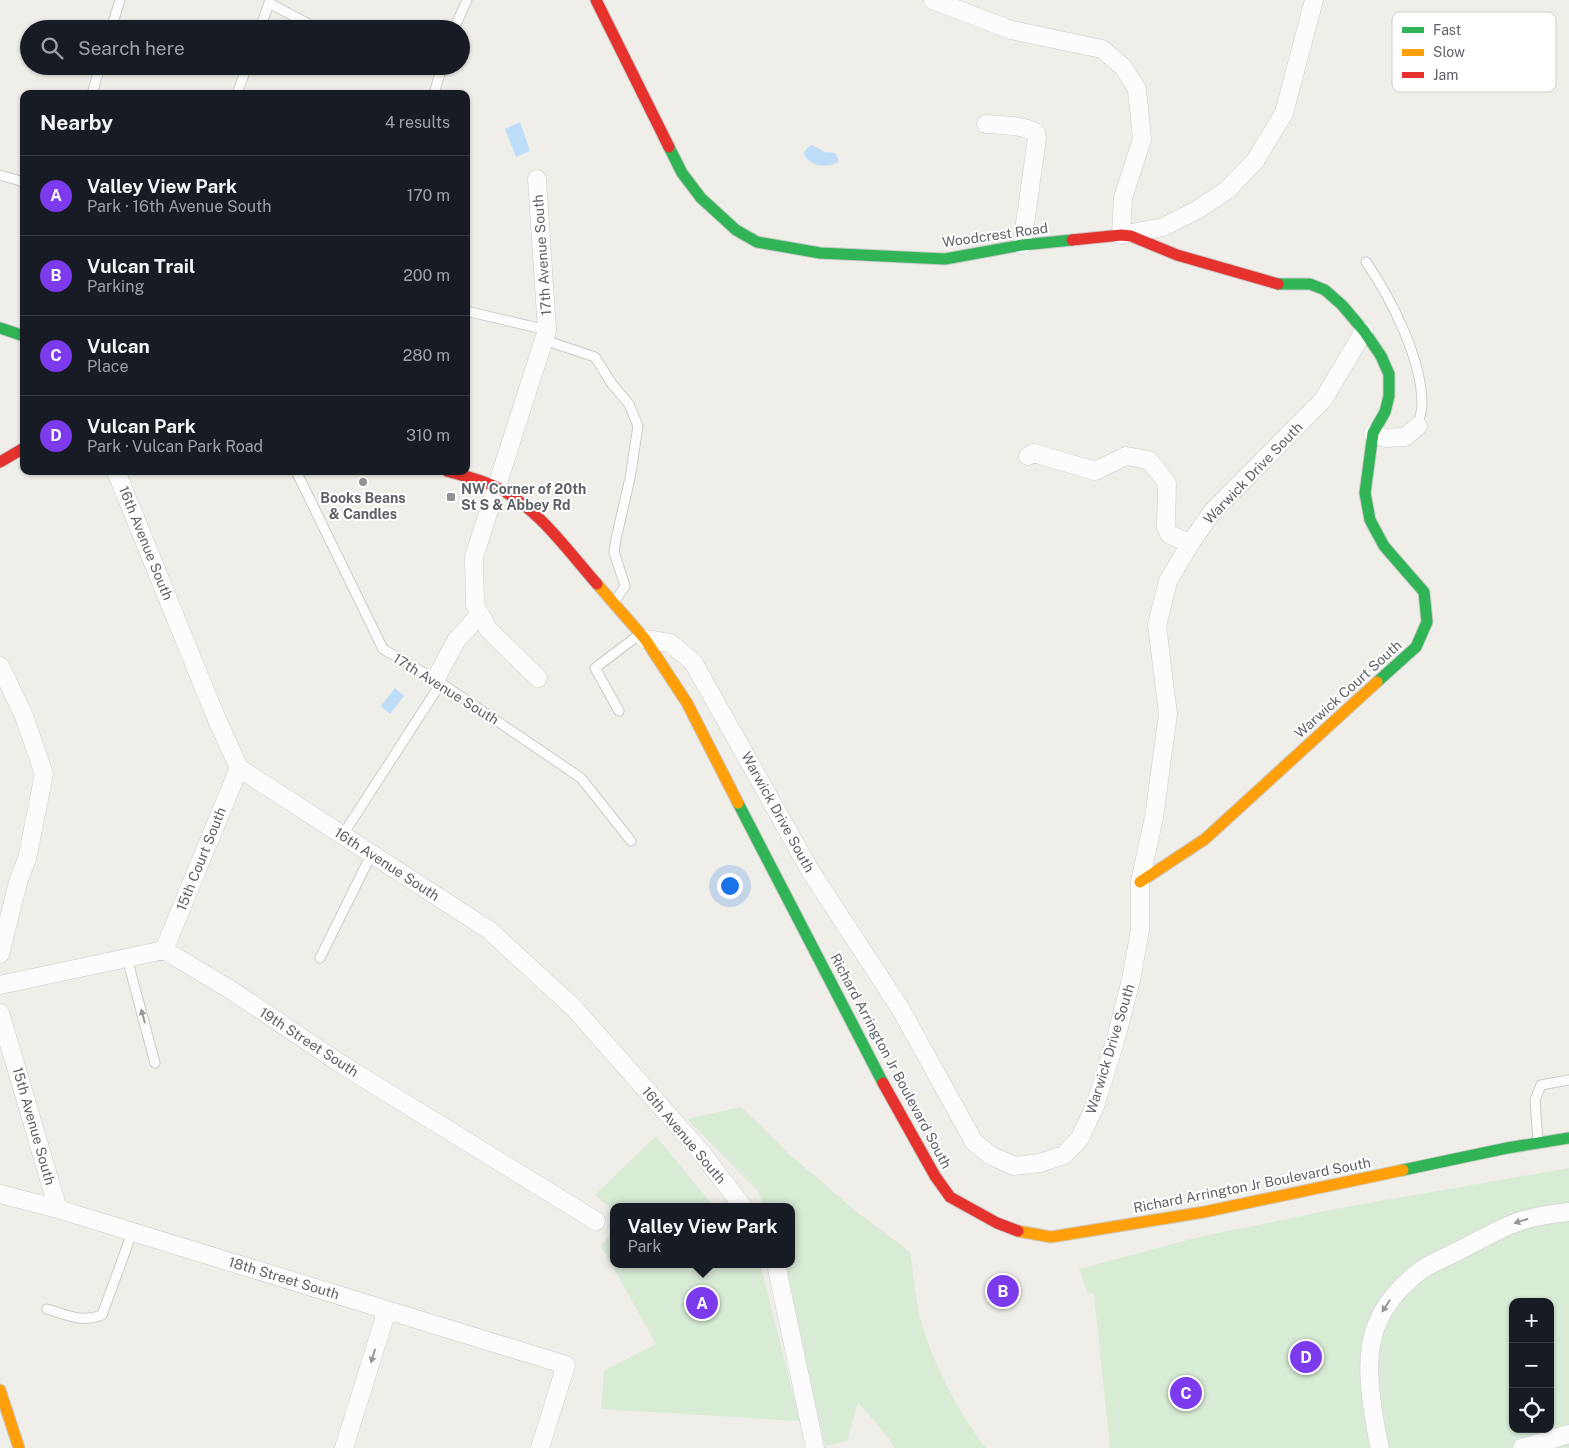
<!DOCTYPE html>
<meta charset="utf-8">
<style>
body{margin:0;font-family:"Public Sans",sans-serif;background:#20242c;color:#f1f3f6}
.controls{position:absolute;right:15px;bottom:15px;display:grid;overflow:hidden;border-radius:10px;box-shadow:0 1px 4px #0004}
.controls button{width:45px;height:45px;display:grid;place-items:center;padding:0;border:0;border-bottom:1px solid #363941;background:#171b24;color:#f1f3f6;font:25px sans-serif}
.you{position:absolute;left:729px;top:885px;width:18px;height:18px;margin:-12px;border:4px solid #fff;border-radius:50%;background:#1a73e8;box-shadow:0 0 0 8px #1a73e833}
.badge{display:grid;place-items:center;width:32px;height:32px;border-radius:50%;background:#7c3aed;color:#fff;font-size:16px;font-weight:700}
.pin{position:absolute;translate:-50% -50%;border:2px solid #fff;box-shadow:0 1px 5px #0006}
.popup{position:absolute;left:610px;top:1203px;width:185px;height:65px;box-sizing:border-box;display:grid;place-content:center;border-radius:10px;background:#171b24;filter:drop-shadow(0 1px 4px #0005);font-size:16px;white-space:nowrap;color:#9ea1a6}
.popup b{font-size:19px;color:#f1f3f6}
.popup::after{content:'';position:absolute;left:50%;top:100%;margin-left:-10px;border:10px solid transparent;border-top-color:#171b24}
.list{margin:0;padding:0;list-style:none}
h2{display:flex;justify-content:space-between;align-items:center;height:65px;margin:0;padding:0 20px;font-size:21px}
h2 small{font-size:16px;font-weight:400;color:#9ea1a6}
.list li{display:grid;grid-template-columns:32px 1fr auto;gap:15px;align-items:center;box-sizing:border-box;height:80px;padding:0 20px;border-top:1px solid #363941}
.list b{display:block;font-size:19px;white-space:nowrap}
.list p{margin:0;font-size:16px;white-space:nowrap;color:#9ea1a6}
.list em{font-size:16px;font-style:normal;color:#9ea1a6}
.icon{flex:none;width:28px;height:28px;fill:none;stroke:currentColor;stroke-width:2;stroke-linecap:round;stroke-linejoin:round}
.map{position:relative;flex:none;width:1569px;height:1448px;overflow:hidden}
.search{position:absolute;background:#171b24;box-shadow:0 1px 4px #0004;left:20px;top:20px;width:450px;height:55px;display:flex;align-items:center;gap:12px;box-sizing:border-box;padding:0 18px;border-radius:28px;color:#9ea1a6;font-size:19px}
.panel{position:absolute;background:#171b24;box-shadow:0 1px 4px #0004;left:20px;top:90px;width:450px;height:385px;border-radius:10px}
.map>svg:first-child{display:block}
</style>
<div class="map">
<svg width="1569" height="1448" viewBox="0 0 1569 1448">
<rect width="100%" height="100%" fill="#efeee9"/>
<path fill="#d7ebd5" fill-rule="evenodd" d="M741,1107L789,1154L858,1213L910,1252C914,1275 915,1299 921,1321C931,1360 961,1417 986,1448H894L890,1440L858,1402L847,1441L825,1446L785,1264H791V1207H764L758,1191L687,1119Z
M656,1136L714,1207H613V1210L595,1195Z
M1569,1168V1448H1110L1094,1294L1088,1293L1079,1269L1199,1237L1335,1209ZM1513,1302H1550V1429H1513Z
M613,1218V1264H760L800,1421L601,1409L604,1371L656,1344L601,1246L612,1232L608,1225Z"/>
<path fill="#beddf8" d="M520,122L530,151L516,157L505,129Z
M812,145L825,152L835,153L838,158V162C828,169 807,166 804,153L807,148Z
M395,688L404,696L390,714L381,706Z"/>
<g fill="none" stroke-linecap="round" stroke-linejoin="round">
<g stroke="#cccccb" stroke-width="11">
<path id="lane" d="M269,3L307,23L312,29
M111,29L120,0
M260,29L270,0
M454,29L467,0
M92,94L100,66
M237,94L247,66
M434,94L442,66
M0,175L24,182
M1366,262C1391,298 1422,359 1422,404C1422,411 1419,419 1418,426
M466,311L547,330
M544,340L595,357L612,384L629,404L638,426L630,478L616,539L614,552L625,586L615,601
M296,471L383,649L441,683L581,778L631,841
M619,711L595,668L640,634
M342,836L441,683
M127,958L155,1063
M320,958L371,855
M1538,1142L1535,1100L1541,1085L1569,1080
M47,1309C66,1315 83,1323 102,1315L132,1233"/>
</g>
<g stroke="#cccccb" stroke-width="19">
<path id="street" d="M933,0L1011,30L1102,49L1123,67L1137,89L1142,139L1123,198L1121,235L1163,227L1197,210L1227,190L1255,161L1284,113L1314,0
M986,124C1001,125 1023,125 1036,133L1037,138L1022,245
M537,179L547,330L474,557L475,605L488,629L538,678
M1373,433L1385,438L1405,437L1418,426
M1028,456L1034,453L1095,471L1126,456L1149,460L1167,483L1166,527L1169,534L1190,544
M116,471L215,715L239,768L489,930L574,1008L701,1152L743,1207
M645,639L670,643L693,662L811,872L900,1008L974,1142L990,1155L1014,1166L1040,1163L1064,1155L1080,1138L1095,1106L1115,1042L1131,980L1140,930V882L1154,817L1168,714L1157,625L1168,581L1190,544L1212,512L1323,400L1364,331
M0,666L24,716L44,774L27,859L19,879L0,954
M435,680L456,641L480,614
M164,950L239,768
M0,985L164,950L231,990L344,1066L596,1221
M0,1013L58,1209
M0,1194L58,1209L566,1365L540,1448
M776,1264L815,1448
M344,1448L387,1310
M1380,1448C1376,1433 1374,1418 1372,1403C1364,1348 1371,1311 1416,1274C1429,1263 1447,1257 1462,1249C1478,1241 1493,1232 1510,1225C1528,1217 1549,1214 1569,1212
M1522,1448L1569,1434"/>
</g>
<g stroke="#cbcbca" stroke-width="13">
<path id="fast" d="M669,147L682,173L701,198L736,230L757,242L820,253L945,259L1022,245L1072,240
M1278,284H1310L1325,290L1342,305L1364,331L1381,356L1389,374V396L1385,412L1373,433L1365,493L1370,520L1384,546L1424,592L1427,622L1416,647L1377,682
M0,328L24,336
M738,803L883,1083
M1403,1170L1507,1148L1569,1138"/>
</g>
<g stroke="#cbcbca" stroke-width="13">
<path id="slow" d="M597,584L645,639L687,703L738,803
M1140,882L1205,839L1377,682
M1018,1231L1051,1237L1204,1212L1403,1170
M0,1390L19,1448"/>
</g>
<g stroke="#cbcbca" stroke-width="13">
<path id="jam" d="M596,0L669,147
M1072,240L1121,235L1131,236L1177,255L1278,284
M0,462L24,448
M447,471C463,476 483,480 498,488C539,509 567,550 597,584
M883,1083L935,1176L950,1197L997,1223L1018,1231"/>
</g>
<use href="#lane" stroke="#fdfcfc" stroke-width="9"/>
<use href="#street" stroke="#fdfcfc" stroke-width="18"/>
<use href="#fast" stroke="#30b455" stroke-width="11"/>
<use href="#slow" stroke="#ff9f0a" stroke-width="11"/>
<use href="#jam" stroke="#e5322d" stroke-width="11"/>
</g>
<defs><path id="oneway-solid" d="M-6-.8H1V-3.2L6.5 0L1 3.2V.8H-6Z" transform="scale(1.25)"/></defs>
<g fill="#96989c">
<use href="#oneway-solid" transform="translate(143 1016) rotate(-105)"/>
<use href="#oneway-solid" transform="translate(1521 1221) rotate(163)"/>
<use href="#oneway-solid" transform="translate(1386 1306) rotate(123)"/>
<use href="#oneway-solid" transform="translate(373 1356) rotate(107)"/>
</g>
<g fill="#919395" stroke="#fff" stroke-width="2">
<circle cx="363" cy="482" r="5"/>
<rect x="446" y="492" width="10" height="10" rx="2.5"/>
</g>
<g text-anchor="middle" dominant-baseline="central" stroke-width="4" stroke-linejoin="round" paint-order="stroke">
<g font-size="14" fill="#5e6268" stroke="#fff">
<text transform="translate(995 235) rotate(-8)">Woodcrest Road</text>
<text transform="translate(542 255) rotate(-94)">17th Avenue South</text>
<text transform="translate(1253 473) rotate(-46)">Warwick Drive South</text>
<text transform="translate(146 543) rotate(68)">16th Avenue South</text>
<text transform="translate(446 689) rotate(32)">17th Avenue South</text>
<text transform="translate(1348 689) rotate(-42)">Warwick Court South</text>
<text transform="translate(778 812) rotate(61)">Warwick Drive South</text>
<text transform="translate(201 859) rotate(-68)">15th Court South</text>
<text transform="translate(387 864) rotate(33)">16th Avenue South</text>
<text transform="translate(309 1042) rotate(33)">19th Street South</text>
<text transform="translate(1110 1049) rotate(-73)">Warwick Drive South</text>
<text transform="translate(891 1061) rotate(62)">Richard Arrington Jr Boulevard South</text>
<text transform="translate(34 1126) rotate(74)">15th Avenue South</text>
<text transform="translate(684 1135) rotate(50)">16th Avenue South</text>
<text transform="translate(1252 1185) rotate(-11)">Richard Arrington Jr Boulevard South</text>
<text transform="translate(284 1278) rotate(17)">18th Street South</text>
</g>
<g font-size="14" font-weight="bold" fill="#5e6268" stroke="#fff" text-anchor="start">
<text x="461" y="489">NW Corner of 20th<tspan x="461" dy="16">St S &amp; Abbey Rd</tspan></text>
<text x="363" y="498" text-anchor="middle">Books Beans<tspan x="363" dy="16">&amp; Candles</tspan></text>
</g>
</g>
<rect x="1392" y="12" width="164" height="80" rx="8" fill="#fff" stroke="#cfd0d2" stroke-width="1"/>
<rect x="1402" y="27" width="22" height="6" fill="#30b455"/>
<rect x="1402" y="49" width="22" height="7" fill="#ff9f0a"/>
<rect x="1402" y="72" width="22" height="6" fill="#e5322d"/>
<g font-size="14" fill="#5e6268">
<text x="1433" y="35">Fast</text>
<text x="1433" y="57">Slow</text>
<text x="1433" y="80">Jam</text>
</g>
</svg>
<div class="controls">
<button>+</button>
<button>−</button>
<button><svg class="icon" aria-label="locate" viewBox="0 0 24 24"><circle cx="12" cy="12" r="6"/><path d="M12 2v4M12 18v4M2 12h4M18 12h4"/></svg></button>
</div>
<div class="you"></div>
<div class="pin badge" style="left:702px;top:1303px">A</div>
<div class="popup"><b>Valley View Park</b>Park</div>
<div class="pin badge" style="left:1003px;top:1291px">B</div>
<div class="pin badge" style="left:1186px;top:1393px">C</div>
<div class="pin badge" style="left:1306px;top:1357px">D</div>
<div class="search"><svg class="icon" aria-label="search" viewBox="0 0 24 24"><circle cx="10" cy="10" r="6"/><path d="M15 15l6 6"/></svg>Search here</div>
<section class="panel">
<h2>Nearby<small>4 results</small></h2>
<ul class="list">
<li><span class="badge">A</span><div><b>Valley View Park</b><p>Park · 16th Avenue South</p></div><em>170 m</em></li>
<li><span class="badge">B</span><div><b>Vulcan Trail</b><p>Parking</p></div><em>200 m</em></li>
<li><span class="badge">C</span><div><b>Vulcan</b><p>Place</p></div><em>280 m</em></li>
<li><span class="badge">D</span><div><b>Vulcan Park</b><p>Park · Vulcan Park Road</p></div><em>310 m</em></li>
</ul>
</section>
</div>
